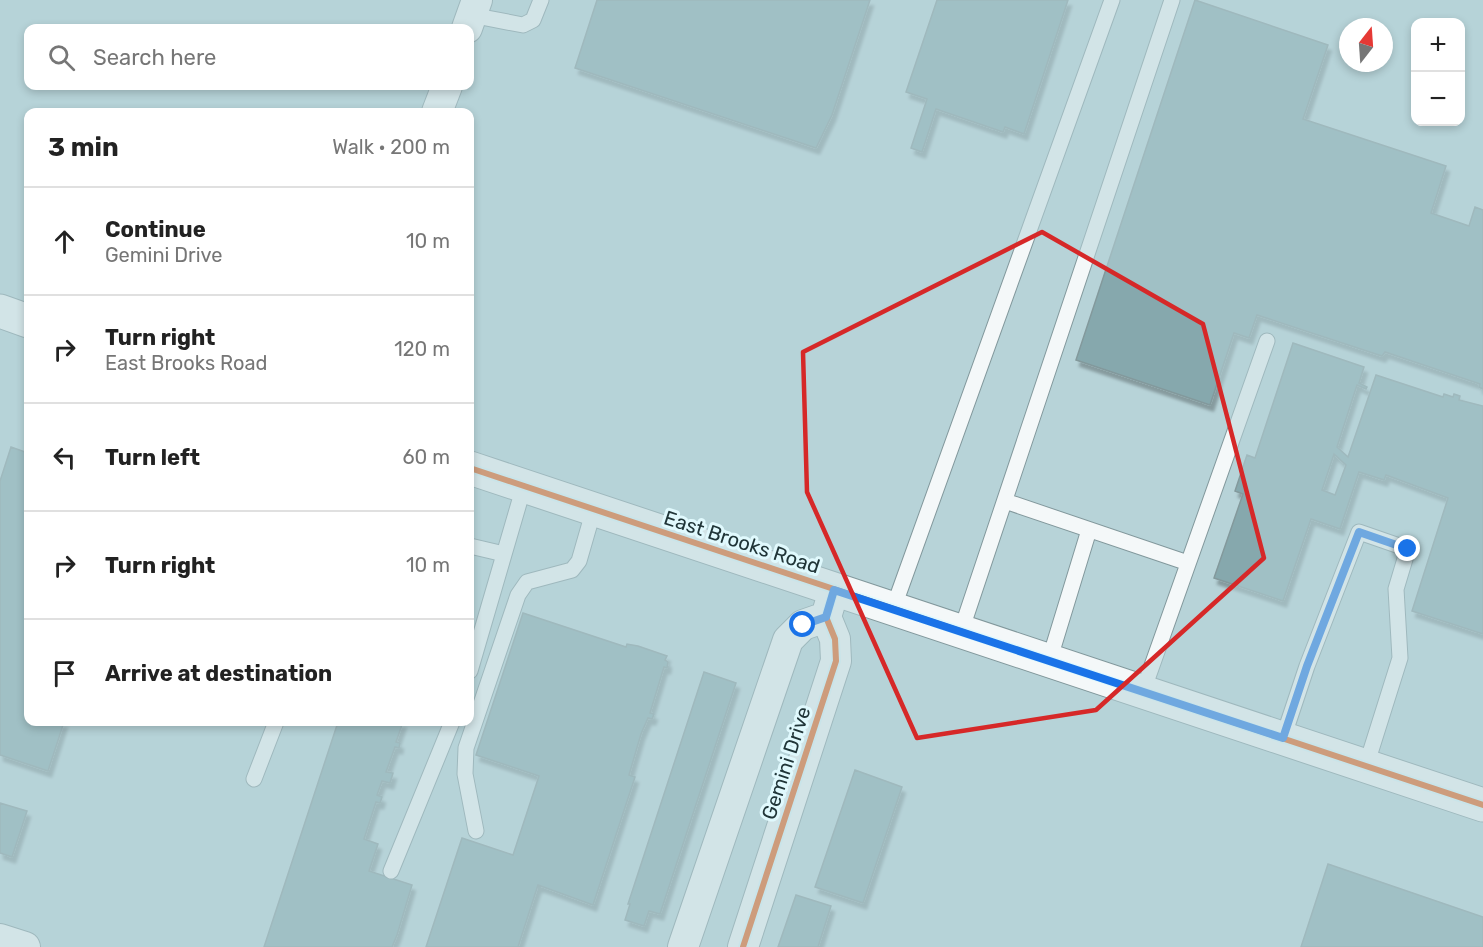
<!DOCTYPE html>
<meta charset="utf-8">
<style>
body{margin:0;font-family:Rubik,sans-serif;background:#f6f6f6;color:#222}
.controls{position:absolute;right:18px;top:18px;display:grid;overflow:hidden;border-radius:12px;box-shadow:0 3px 9px #0003}
.controls button{width:54px;height:54px;display:grid;place-items:center;padding:0;border:0;border-bottom:2px solid #e0e0e0;background:#fff;color:#222;font:30px sans-serif}
.compass{position:absolute;left:1339px;top:18px;width:54px;height:54px;border-radius:50%;background:#fff;box-shadow:0 3px 9px #0003;rotate:17deg}
.stop{position:absolute;width:18px;height:18px;margin:-14px;border:4px solid #1a73e8;border-radius:50%;background:#fff}
.stop.end{background:#1a73e8;border-color:#fff;box-shadow:0 2px 6px #0008}
.list{margin:0;padding:0;list-style:none}
h2{display:flex;justify-content:space-between;align-items:center;height:78px;margin:0;padding:0 24px;font-size:26px}
h2 small{font-size:20px;font-weight:400;color:#767676}
.list li{display:grid;grid-template-columns:39px 1fr auto;gap:18px;align-items:center;box-sizing:border-box;height:108px;padding:0 24px;border-top:2px solid #e0e0e0}
.list b{display:block;font-size:22px;white-space:nowrap}
.list p{margin:0;font-size:20px;white-space:nowrap;color:#767676}
.list em{font-size:20px;font-style:normal;color:#767676}
.icon{flex:none;width:33px;height:33px;fill:none;stroke:currentColor;stroke-width:2;stroke-linecap:round;stroke-linejoin:round}
.map{position:relative;flex:none;width:1483px;height:947px;overflow:hidden}
.search{position:absolute;background:#fff;box-shadow:0 3px 9px #0003;left:24px;top:24px;width:450px;height:66px;display:flex;align-items:center;gap:15px;box-sizing:border-box;padding:0 21px;border-radius:12px;color:#767676;font-size:22px}
.panel{position:absolute;background:#fff;box-shadow:0 3px 9px #0003;left:24px;top:108px;width:450px;height:618px;border-radius:12px}
.map>svg:first-child{display:block}
</style>
<div class="map">
<svg width="1483" height="947" viewBox="0 0 1483 947">
<defs>
<filter id="shadow"><feDropShadow dx="3.5" dy="6" stdDeviation="1.5" flood-color="#0004"/></filter>
</defs>
<rect width="100%" height="100%" fill="#b7d3d8"/>
<path fill="#86a8ad" stroke="#83999c" stroke-width="1.5" fill-rule="evenodd" filter="url(#shadow)" d="M597,0H870L832,115L816,148L575,68Z
M937,0H1068L1024,134L1005,127L1003,132L936,109L922,152L911,148L927,99L906,92Z
M1195,0L1328,45L1303,119L1446,166L1431,213L1469,226L1475,207L1483,210V389L1479,387L1480,384L1385,352L1382,356L1257,315L1249,338L1234,333L1210,405L1076,360Z
M1293,343L1364,367L1359,383L1367,387L1366,389L1357,385L1337,447L1348,457L1376,375L1443,397L1444,394L1453,397L1454,394L1460,396L1459,400L1483,406V634L1412,611L1448,498L1386,475L1384,480L1359,472L1340,529L1311,519L1283,601L1214,578L1243,494L1235,491L1247,455L1255,458ZM1334,454L1346,465L1335,495L1322,490Z
M11,447L28,453V722H64L48,771L0,755V481Z
M523,613L626,647L627,644L638,646L667,656L665,660L668,662L667,668L664,667L650,713L654,714L652,719L648,718L641,734L629,775L635,777L593,905L538,885L518,947H426L462,838L513,855L539,776L476,755Z
M704,672L736,683L660,914L649,911L644,926L625,920L630,904H628Z
M338,722H403L396,742L400,743L399,748L395,747L386,772L393,773L390,783L382,781L377,795L382,797L380,803L376,802L364,839L378,844L369,871L412,885L397,935L392,947H264Z
M855,770L902,787L863,903L815,887Z
M0,803L27,811L12,857L0,853Z
M1328,864L1483,917V947H1301Z
M796,895L831,906L818,947H778Z"/>
<g fill="none" stroke-linecap="round" stroke-linejoin="round">
<g stroke="#82989c" stroke-width="17">
<path id="service" d="M471,15L523,25L533,20L541,0
M1005,501L1188,563
M470,546L504,554
M893,609L1112,0
M961,631L1172,0
M1049,661L1089,530
M470,671L524,486
M1143,691L1267,341
M1283,738L1307,666L1359,532L1408,549L1396,589L1400,658L1366,766
M254,779L276,722
M476,831L465,774L466,748L518,595L527,582L572,570L579,561L594,509
M391,871L452,722"/>
</g>
<g stroke="#82989c" stroke-width="32">
<path id="minor" d="M467,28L477,0
M437,112L447,86
M0,939L25,947
M683,947L788,640L803,625L826,617
M743,947L836,661L835,639L826,617L834,590"/>
</g>
<g stroke="#82989c" stroke-width="35">
<path id="secondary" d="M0,311L28,321
M470,468L1483,805"/>
</g>
<use href="#service" stroke="#f4f8f9" stroke-width="15"/>
<use href="#minor" stroke="#f4f8f9" stroke-width="30"/>
<use href="#secondary" stroke="#f4f8f9" stroke-width="33"/>
<g stroke="#e0f9fd" stroke-width="10">
<path id="cycleway" d="M470,468L1483,805
M743,947L836,661L835,639L826,617L834,590"/>
</g>
<use href="#cycleway" stroke="#e8590c" stroke-width="6"/>
</g>
<g fill="none" stroke-linecap="round" stroke-linejoin="round">
<path stroke="#1a73e8" stroke-width="8" d="M803,625L826,617L834,590L1283,738L1307,666L1359,532L1408,549"/>
</g>
<path d="M0 0H1483V947H0ZM1042,232L1203,324L1264,558L1096,710L917,738L807,492L803,352Z" fill="#b7d3d8" fill-opacity=".55" fill-rule="evenodd"/>
<path fill="none" stroke="#d62828" stroke-width="4.5" stroke-linejoin="round" d="M1042,232L1203,324L1264,558L1096,710L917,738L807,492L803,352Z"/>
<g text-anchor="middle" dominant-baseline="central" stroke-width="6" stroke-linejoin="round" paint-order="stroke">
<g font-size="20" fill="#203538" stroke="#e0f9fd">
<text transform="translate(742 542) rotate(18)">East Brooks Road</text>
<text transform="translate(786 763) rotate(-72)">Gemini Drive</text>
</g>
</g>
</svg>
<div class="controls">
<button>+</button>
<button>−</button>
</div>
<svg class="compass" viewBox="-18 -18 36 36"><path d="M0-13l5 13h-10z" fill="#e53935"/><path d="M0 13l5-13h-10z" fill="#767676"/></svg>
<div class="stop" style="left:803px;top:625px"></div>
<div class="stop end" style="left:1408px;top:549px"></div>
<div class="search"><svg class="icon" aria-label="search" viewBox="0 0 24 24"><circle cx="10" cy="10" r="6"/><path d="M15 15l6 6"/></svg>Search here</div>
<section class="panel">
<h2>3 min<small>Walk · 200 m</small></h2>
<ul class="list">
<li><svg class="icon" aria-label="ahead" viewBox="0 0 24 24"><path d="M12 20V5M6 11l6-6 6 6"/></svg><div><b>Continue</b><p>Gemini Drive</p></div><em>10 m</em></li>
<li><svg class="icon" aria-label="right" viewBox="0 0 24 24"><path d="M7 20v-9h11M14 6l5 5-5 5"/></svg><div><b>Turn right</b><p>East Brooks Road</p></div><em>120 m</em></li>
<li><svg class="icon" aria-label="left" viewBox="0 0 24 24"><path d="M17 20v-9H6M10 6l-5 5 5 5"/></svg><div><b>Turn left</b></div><em>60 m</em></li>
<li><svg class="icon" aria-label="right" viewBox="0 0 24 24"><path d="M7 20v-9h11M14 6l5 5-5 5"/></svg><div><b>Turn right</b></div><em>10 m</em></li>
<li><svg class="icon" aria-label="arrive" viewBox="0 0 24 24"><path d="M6 21V4h12l-3 4 3 4H6"/></svg><div><b>Arrive at destination</b></div></li>
</ul>
</section>
</div>
